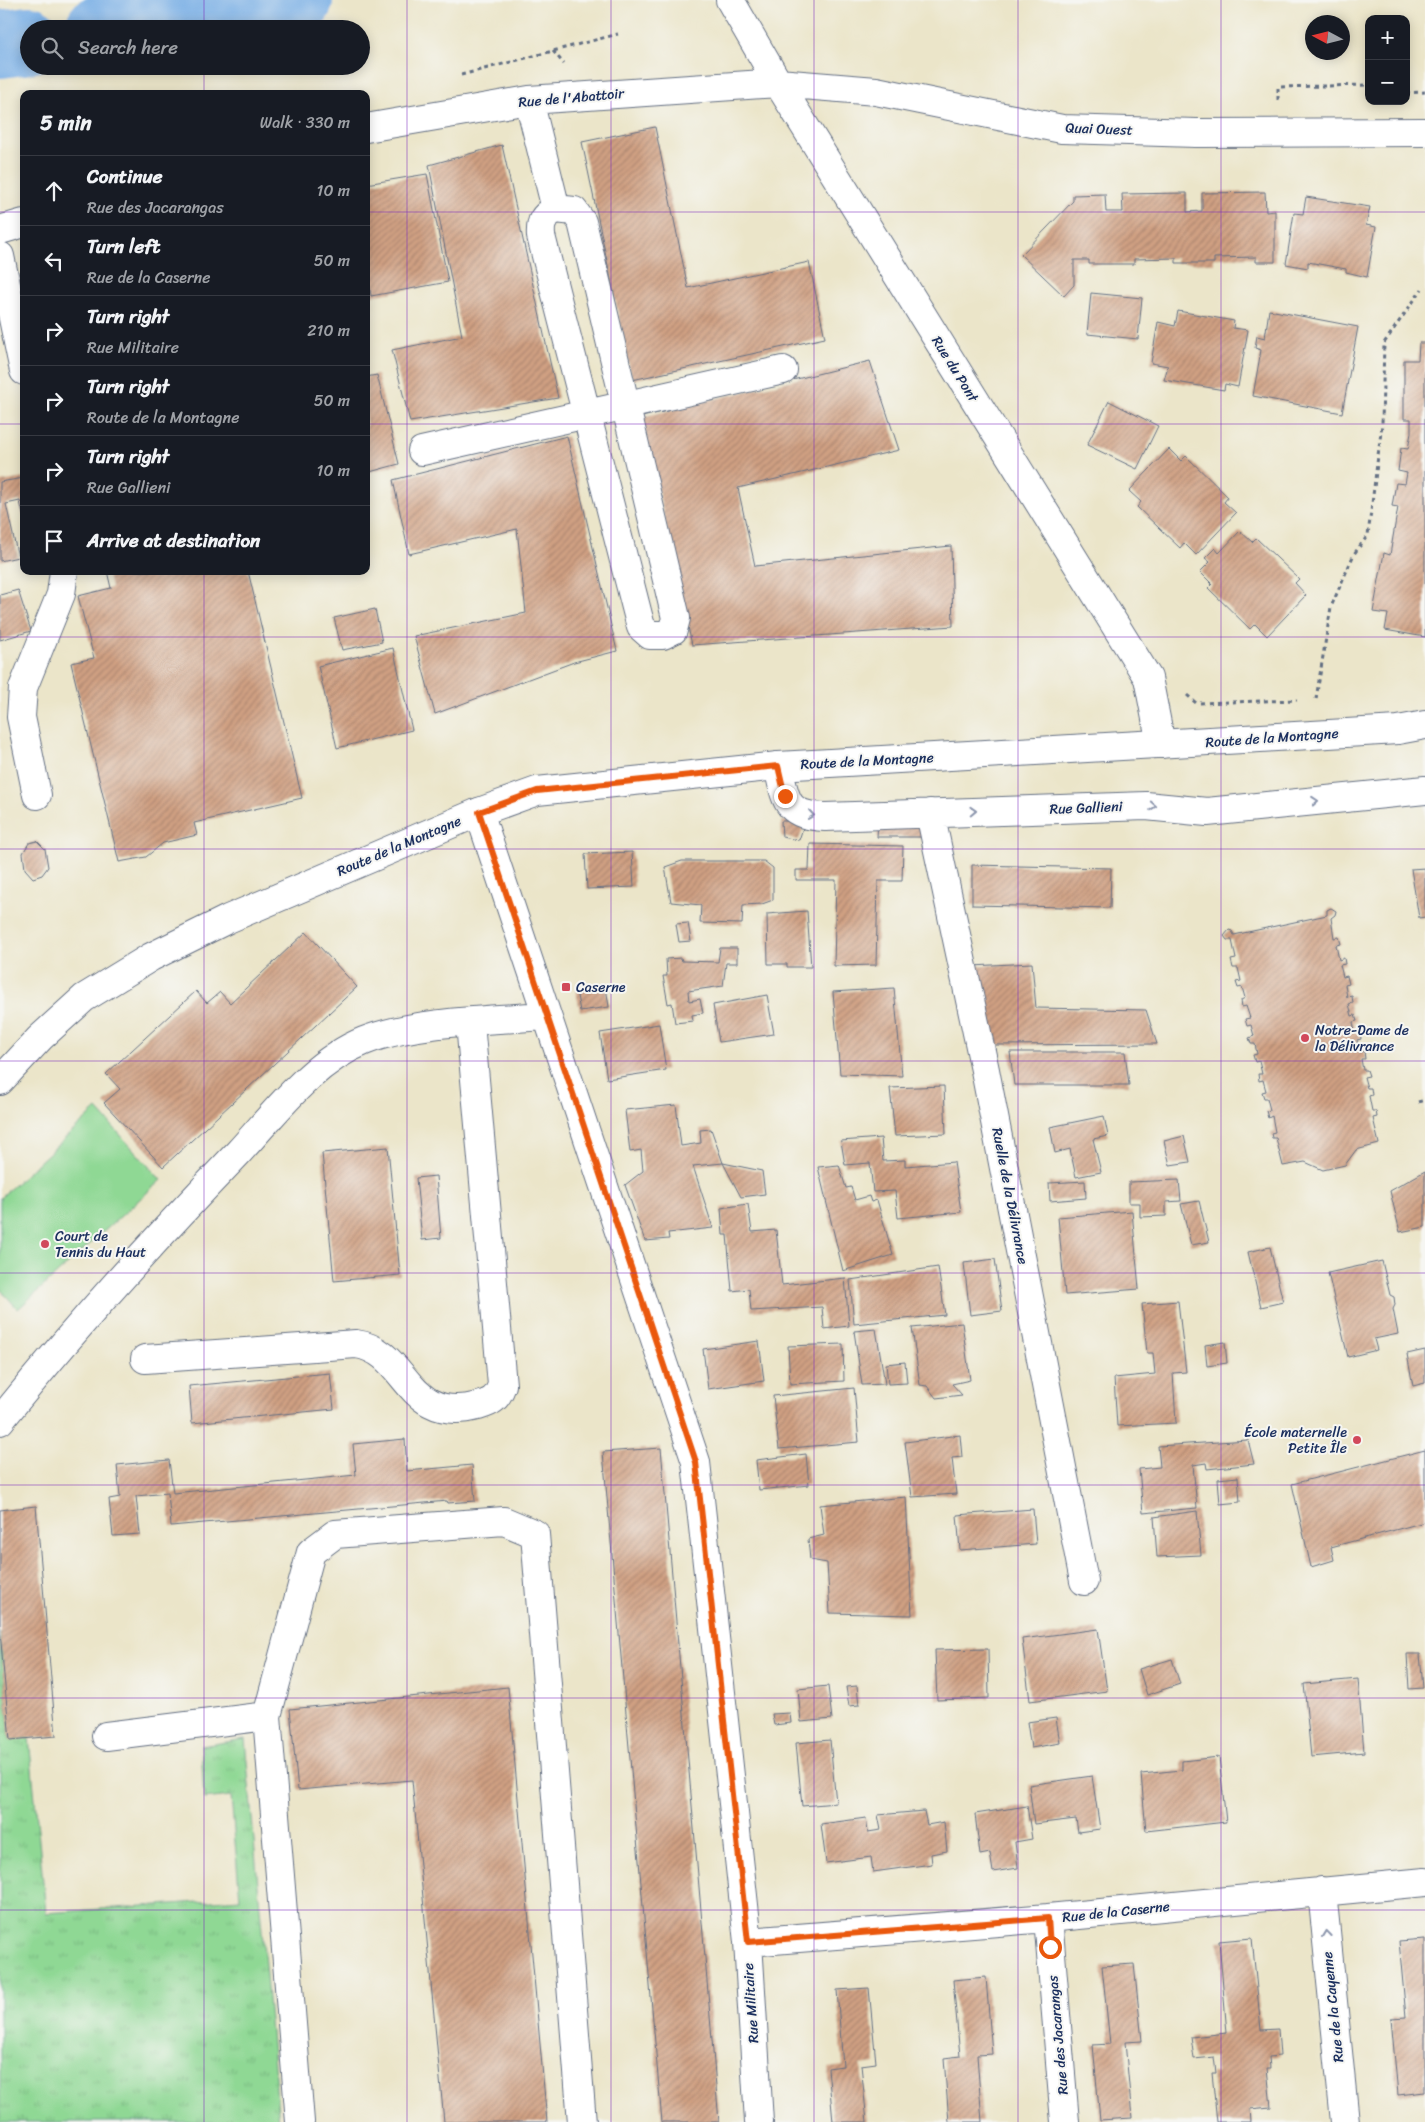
<!DOCTYPE html>
<meta charset="utf-8">
<style>
body{margin:0;font-family:Sriracha,sans-serif;background:#20242c;color:#f1f3f6}
.controls{position:absolute;right:15px;top:15px;display:grid;overflow:hidden;border-radius:10px;box-shadow:0 2px 12px #0003}
.controls button{width:45px;height:45px;display:grid;place-items:center;padding:0;border:0;border-bottom:1px solid #363941;background:#171b24;color:#f1f3f6;font:25px sans-serif}
.compass{position:absolute;left:1305px;top:15px;width:45px;height:45px;border-radius:50%;background:#171b24;box-shadow:0 2px 12px #0003;rotate:277deg}
.stop{position:absolute;width:15px;height:15px;margin:-11px;border:4px solid #ea580c;border-radius:50%;background:#fff}
.stop.end{background:#ea580c;border-color:#fff;box-shadow:0 1px 5px #0008}
.list{margin:0;padding:0;list-style:none}
h2{display:flex;justify-content:space-between;align-items:center;height:65px;margin:0;padding:0 20px;font-size:21px}
h2 small{font-size:16px;font-weight:400;color:#9ea1a6}
.list li{display:grid;grid-template-columns:32px 1fr auto;gap:15px;align-items:center;box-sizing:border-box;height:70px;padding:0 20px;border-top:1px solid #363941}
.list b{display:block;font-size:19px;white-space:nowrap}
.list p{margin:0;font-size:16px;white-space:nowrap;color:#9ea1a6}
.list em{font-size:16px;font-style:normal;color:#9ea1a6}
.icon{flex:none;width:28px;height:28px;fill:none;stroke:currentColor;stroke-width:2;stroke-linecap:round;stroke-linejoin:round}
.map{position:relative;flex:none;width:1425px;height:2122px;overflow:hidden}
.search{position:absolute;background:#171b24;box-shadow:0 2px 12px #0003;left:20px;top:20px;width:350px;height:55px;display:flex;align-items:center;gap:12px;box-sizing:border-box;padding:0 18px;border-radius:28px;color:#9ea1a6;font-size:19px}
.panel{position:absolute;background:#171b24;box-shadow:0 2px 12px #0003;left:20px;top:90px;width:350px;height:485px;border-radius:10px}
.map>svg:first-child{display:block}
</style>
<div class="map">
<svg width="1425" height="2122" viewBox="0 0 1425 2122">
<defs>
<pattern id="grass-tufts" width="24" height="20" patternUnits="userSpaceOnUse" patternTransform="scale(1.25)"><rect width="24" height="20" fill="#8fd894"/><path d="M3 7l-1-3M5 7V3M7 7l1-3M15 17l-1-3M17 17v-4M19 17l1-3" fill="none" stroke="#7bba82"/></pattern>
<pattern id="building-hatch" width="6" height="6" patternUnits="userSpaceOnUse" patternTransform="scale(1.25)"><rect width="6" height="6" fill="#d0a082"/><path d="M-1 1l2-2M0 6l6-6M5 7l2-2" fill="none" stroke="#a8836e"/></pattern>
</defs>
<rect width="100%" height="100%" fill="#f6f6f2"/>
<filter id="ink" filterUnits="userSpaceOnUse"><feTurbulence type="fractalNoise" baseFrequency=".02" numOctaves="2"/><feDisplacementMap in="SourceGraphic" scale="10" xChannelSelector="R" yChannelSelector="G"/><feConvolveMatrix kernelMatrix="1 2 1 2 8 2 1 2 1" color-interpolation-filters="sRGB"/></filter>
<filter id="wash" filterUnits="userSpaceOnUse"><feTurbulence type="fractalNoise" baseFrequency=".0096" numOctaves="4" result="noise"/><feDisplacementMap in="SourceGraphic" scale="20" xChannelSelector="R" yChannelSelector="G"/><feGaussianBlur stdDeviation="1.12" result="paint"/><feColorMatrix in="noise" values="0 0 0 0 0 0 0 0 0 0 0 0 0 0 0 0 0 1.4 0 .05"/><feComposite in="paint" operator="in"/></filter>
<g filter="url(#wash)">
<rect width="100%" height="100%" fill="#ebe5c9"/>
<path fill="url(#grass-tufts)" stroke="#558479" d="M0,1632L10,1740L29,1738L46,1913L240,1899L231,1796L204,1799L201,1746L245,1739L279,2122H0Z"/>
<path fill="#8fd894" stroke="#558479" d="M97,1109L161,1180L18,1309L0,1289V1198Z"/>
<g fill="none" stroke-linecap="round" stroke-linejoin="round">
<path stroke="#77ade5" stroke-width="68" d="M99,29L234,7L299,0
M0,44L29,40"/>
</g>
<g id="blocks">
<path fill="url(#building-hatch)" d="M655,127L688,288L809,262L825,338L632,380L582,142Z
M502,145L558,398L410,422L392,350L462,336L429,165Z
M427,174L448,282L371,296L366,263V184Z
M1265,192L1266,212L1275,211V262H1256V257L1214,258V263H1176V258L1134,259V264H1089V260H1074V285L1064,296L1021,255L1073,201V195L1105,194L1106,212H1123L1122,194L1187,193V212L1202,211V193Z
M1306,197L1370,207L1366,225L1376,227L1367,277L1346,272V269L1308,262V268L1286,264L1294,213L1303,214Z
M1091,293L1142,298L1138,339L1087,334Z
M1269,310L1358,327L1342,413L1253,396L1261,350L1255,348L1257,336L1265,338Z
M1178,311L1234,321L1233,328L1248,330L1238,387L1225,384L1224,390L1164,380L1168,366L1151,363L1158,322L1175,326Z
M1419,343H1425V637L1385,630L1388,614L1373,612L1384,553L1390,555L1398,507L1392,506L1396,483L1405,484L1407,473L1398,471L1401,448L1408,449L1411,433V419H1404V360H1418Z
M870,361L899,450L738,488L755,566L951,546L953,626L692,645L642,417Z
M377,375L399,464L366,473V377Z
M1109,401L1158,426L1137,469L1087,445Z
M567,436L617,651L574,662L435,714L414,636L526,613L517,529L409,554L393,480Z
M1169,449L1181,461L1186,456L1228,497L1224,502L1236,513L1196,555L1184,543L1180,548L1137,507L1141,502L1129,491Z
M24,478V519L20,501L6,504L18,557L0,561V482Z
M1240,531L1252,542L1256,538L1299,579L1295,583L1306,595L1267,636L1255,624L1250,629L1208,588L1212,584L1200,572L1210,562L1205,558L1215,548L1219,553Z
M107,571H248L302,798L194,823L197,835L163,843L146,857L119,862L71,663L94,658L78,596L111,588Z
M18,590L31,631L0,640V595Z
M375,609L382,642L342,650L334,618Z
M393,648L412,730L337,748L318,666Z
M781,821H791L803,828L799,840L782,837Z
M878,821L921,822L924,837H877Z
M37,841L45,849L48,867L42,875L33,878L25,869L23,853L29,843Z
M810,844L903,846L902,881H878L876,965L834,966L836,880H796V870H809Z
M632,852L634,887L587,889L585,854Z
M682,861H764L773,868V900L762,904L743,905L742,924L700,923L701,905L671,902L665,867Z
M972,865L1111,868L1110,908L972,905Z
M1425,868V917L1419,918L1411,869Z
M1331,908L1336,911L1335,915L1331,918L1334,938L1339,937L1341,944L1336,945L1339,960L1344,958L1345,964L1340,965L1343,977L1347,976L1349,984L1345,985L1347,997L1352,996L1353,1003L1349,1004L1352,1016L1355,1015L1357,1021L1353,1022L1355,1033L1360,1032L1361,1039L1357,1040L1359,1052L1364,1051L1365,1059H1361L1363,1070H1367L1369,1076L1364,1077L1367,1088H1371L1372,1095L1369,1096L1372,1111H1376L1377,1117L1373,1118L1379,1144L1356,1150L1345,1165L1323,1170L1305,1162L1283,1166L1276,1138H1272L1271,1133L1275,1132L1272,1116L1268,1118L1266,1111L1270,1110L1267,1098H1264L1262,1092L1266,1091L1263,1080L1259,1081L1258,1074H1262L1259,1061L1255,1062L1253,1055L1257,1054L1255,1044H1251L1249,1038L1254,1036L1251,1025L1247,1026L1245,1019L1250,1018L1246,1006L1242,1007L1241,1000L1245,998L1242,987L1238,988L1236,982L1241,981L1238,968H1233L1231,960L1236,959L1232,940H1227L1224,936L1229,930L1232,931L1234,935L1327,915V910Z
M807,911L811,967H787V964H768L767,914Z
M688,923L691,941L679,942L676,924Z
M306,932L357,987L163,1167L104,1103L120,1089L106,1074L196,991L207,1003L220,992L230,1003Z
M720,948H737V963H726L723,986L688,991L689,1001L700,999L703,1013L692,1015L693,1021L675,1023L672,1003L668,1004L663,976H667L666,959L681,958L682,961L718,962Z
M1032,963L1036,1008L1146,1010L1157,1044L994,1045L972,966Z
M606,987L609,1007L580,1011L576,991Z
M894,988L902,1076L840,1074L833,992Z
M767,995L774,1034L719,1042L713,1005Z
M659,1024L666,1070L607,1079L600,1033Z
M1010,1052H1125L1129,1085H1014Z
M944,1086L946,1134L895,1136L890,1088Z
M676,1105L681,1146L701,1143L700,1130L711,1129L723,1163L693,1166L713,1228L668,1233L669,1239L645,1241L625,1185L643,1171L641,1150L630,1152L625,1110Z
M1104,1116L1108,1136L1093,1139L1101,1172L1076,1177L1070,1149L1055,1153L1050,1127Z
M1184,1136L1190,1162L1170,1165L1164,1141Z
M881,1138L883,1161L905,1160V1166L954,1162L961,1212L898,1218L895,1191L873,1192L870,1163L845,1165L841,1141Z
M388,1147L400,1275L334,1281L322,1153Z
M723,1163L762,1171L765,1194L741,1197Z
M839,1165L846,1188L851,1187L855,1200L869,1196L871,1202L877,1200L893,1255L843,1271L818,1167Z
M1425,1171V1227L1400,1232L1390,1191Z
M436,1176L441,1238L422,1240L416,1178Z
M1179,1180L1181,1201L1166,1202V1216L1140,1217V1203H1129V1182Z
M1085,1181L1086,1198L1050,1201L1049,1183Z
M1199,1201L1209,1242L1191,1245L1181,1204Z
M748,1204L752,1232L776,1230L782,1285L845,1278L849,1326L824,1329L822,1307L751,1311L749,1289L732,1291L727,1235H723L721,1208Z
M1132,1211L1139,1289L1065,1295L1058,1217Z
M1270,1247L1283,1302L1261,1307L1248,1252Z
M995,1259L1002,1311L970,1315L964,1263Z
M1382,1261L1390,1295L1394,1297L1395,1305L1393,1309L1398,1334L1374,1339L1377,1350L1348,1357L1328,1273Z
M938,1267L945,1315L854,1324L850,1280Z
M1178,1301L1186,1372L1173,1373L1176,1423L1117,1426L1114,1378L1155,1374L1153,1353H1147L1142,1304Z
M962,1323L970,1380L952,1384L962,1395L936,1398L927,1386L920,1385L912,1328Z
M876,1329L885,1384L862,1385L854,1331Z
M759,1341L764,1381L708,1389L703,1349Z
M1225,1342L1227,1363L1207,1366L1205,1345Z
M843,1344L844,1381L790,1384L788,1346Z
M1425,1350V1383L1413,1386L1407,1354Z
M905,1362L907,1383L888,1384L886,1364Z
M330,1373L334,1409L192,1423L189,1386Z
M854,1388L859,1442L779,1449L773,1396Z
M960,1435L962,1457L952,1458L956,1494L912,1497L905,1442Z
M405,1439L407,1471L472,1465L475,1501L448,1503L447,1501L171,1526L168,1493L136,1496L140,1534L113,1536L109,1499L120,1497L117,1465L169,1460L173,1493L356,1475L353,1444Z
M1248,1440L1254,1464L1207,1469L1206,1463L1193,1465L1197,1508L1143,1513L1139,1469L1160,1467L1158,1446Z
M661,1448L696,1852L719,2122H662L603,1452Z
M1425,1450V1522L1331,1547L1334,1560L1311,1567L1292,1484Z
M806,1454L809,1485L759,1490L756,1460Z
M1238,1477L1240,1502L1220,1504L1218,1479Z
M906,1497L912,1615L830,1613L827,1563L810,1560L808,1539L824,1535L820,1505Z
M36,1506L56,1736L10,1740L0,1632V1510Z
M1033,1509L1036,1544L960,1550L957,1515Z
M1197,1511L1201,1555L1157,1557L1154,1517Z
M1098,1629L1107,1691L1030,1701L1022,1639Z
M988,1649L989,1698L937,1700L935,1650Z
M1407,1654H1420L1423,1688L1409,1689Z
M1172,1659L1180,1684L1147,1695L1139,1669Z
M1358,1679L1364,1752L1311,1757L1304,1684Z
M828,1686L832,1719L801,1722L798,1689Z
M857,1686L859,1705L849,1706L846,1687Z
M508,1687L547,2122H444L412,1780L298,1790L290,1709Z
M790,1713L791,1723L774,1725L772,1714Z
M1056,1718L1060,1743L1031,1748L1027,1722Z
M830,1740L836,1803L802,1806L796,1743Z
M1219,1757L1226,1822L1146,1831L1141,1774L1182,1770V1761Z
M1092,1776L1100,1829L1078,1832L1076,1819L1034,1824L1029,1785Z
M1027,1806L1032,1839L1015,1842L1018,1868L993,1872L990,1853L980,1855L975,1814Z
M924,1811L927,1825L944,1822L947,1851L931,1854L932,1864L873,1872L871,1857L826,1863L821,1824L866,1818L868,1832L881,1830L878,1815Z
M1252,1938L1261,2030L1278,2029L1280,2056L1269,2057L1270,2068H1267L1271,2107L1250,2109L1251,2122H1217L1212,2073H1216L1214,2057L1194,2059L1191,2037L1227,2033L1219,1941Z
M1425,1939V2092L1398,2095L1391,2018L1406,2017L1399,1941Z
M1134,1964L1142,2041L1125,2042L1132,2118L1100,2120L1093,2045L1110,2044L1102,1966Z
M986,1977L992,2054L977,2055L982,2122H949L944,2058L960,2056L953,1980Z
M869,1988L876,2063L861,2065L867,2122H833L828,2068L843,2066L837,1990Z"/>
</g>
</g>
<g filter="url(#ink)">
<use href="#blocks" fill-opacity="0" stroke="#646f83" stroke-width="1"/>
<g fill="none" stroke-linecap="round" stroke-linejoin="round">
<g stroke="#646f83" stroke-width="30">
<path id="minor" d="M730,0L778,83L1148,678L1161,744
M529,100L556,209
M366,128L529,100L778,83L876,91L1062,129L1196,133L1425,132
M556,209L574,211L582,222L676,618L673,630L663,635H650L641,627L541,236C540,221 543,216 556,209Z
M0,230L24,223
M0,256L24,371
M422,451L783,370
M778,766C786,801 785,815 825,817L1146,806L1207,812L1425,790
M37,795L21,717L23,688L61,594L64,571
M479,812L696,1462L748,1942L759,2122
M930,813L985,1070L1084,1581
M145,1359L356,1344C409,1351 405,1425 478,1406C492,1402 497,1399 502,1385L470,1023
M0,1421C75,1327 155,1239 238,1153C275,1113 312,1062 364,1041C414,1021 492,1020 547,1016
M267,1716L311,1552L335,1534L504,1521L535,1534L582,2122
M106,1736L267,1716L300,2122
M1322,1891L1345,2122
M1048,1918L1065,2122
M748,1942L1048,1918L1425,1882"/>
</g>
<g stroke="#646f83" stroke-width="30">
<path id="major" d="M0,1081L40,1038L84,998L151,957L228,919L479,812L537,791L778,766L1398,730L1425,725"/>
</g>
<path stroke="#646f83" stroke-width="3" stroke-dasharray="4 4" stroke-linecap="butt" d="M553,51L564,64
M461,75L618,34
M1406,93L1425,92
M1278,100V87L1369,85
M1187,695L1196,703L1297,700
M1316,699L1331,607L1354,554L1368,535L1382,424L1384,343L1422,289
M1418,1102L1425,1100"/>
<use href="#minor" stroke="#fff" stroke-width="28"/>
<use href="#major" stroke="#fff" stroke-width="28"/>
</g>
<defs><path id="oneway-chevron" d="M-2-3.5L2.5 0L-2 3.5" fill="none" stroke-width="1.6" stroke-linecap="round" stroke-linejoin="round" transform="scale(1.25)"/></defs>
<g stroke="#8d97ae">
<use href="#oneway-chevron" transform="translate(1315 801) rotate(-5)"/>
<use href="#oneway-chevron" transform="translate(1153 806) rotate(4)"/>
<use href="#oneway-chevron" transform="translate(973 811) rotate(-2)"/>
<use href="#oneway-chevron" transform="translate(811 815) rotate(8)"/>
<use href="#oneway-chevron" transform="translate(1326 1934) rotate(-96)"/>
</g>
</g>
<g fill="none" stroke-linecap="round" stroke-linejoin="round" filter="url(#ink)">
<path stroke="#ea580c" stroke-width="6" d="M785,796L778,766L537,791L479,812L696,1462L748,1942L1048,1918L1050,1947"/>
</g>
<path fill="none" stroke="#7b2cbf" stroke-width="1" stroke-opacity="0.55" d="M204,0V29M407,0V2122M611,0V2122M814,0V2122M1018,0V2122M1221,0V2122M204,66V94M0,212H24M366,212H1425M0,424H24M366,424H1425M204,571V2122M0,637H1425M0,849H1425M0,1061H1425M0,1273H1425M0,1485H1425M0,1698H1425M0,1910H1425"/>
<g fill="#d1495b" stroke="#f6f6f2" stroke-width="2">
<rect x="561" y="982" width="10" height="10" rx="2.5"/>
<circle cx="1305" cy="1038" r="5"/>
<circle cx="45" cy="1244" r="5"/>
<circle cx="1357" cy="1440" r="5"/>
</g>
<g text-anchor="middle" dominant-baseline="central" stroke-width="4" stroke-linejoin="round" paint-order="stroke">
<g font-size="14" fill="#1b2f5e" stroke="#f6f6f2">
<text transform="translate(571 98) rotate(-5)">Rue de l'Abattoir</text>
<text transform="translate(1099 129) rotate(2)">Quai Ouest</text>
<text transform="translate(955 369) rotate(58)">Rue du Pont</text>
<text transform="translate(1272 738) rotate(-4)">Route de la Montagne</text>
<text transform="translate(867 761) rotate(-3)">Route de la Montagne</text>
<text transform="translate(1086 808) rotate(-2)">Rue Gallieni</text>
<text transform="translate(399 846) rotate(-23)">Route de la Montagne</text>
<text transform="translate(1010 1196) rotate(79)">Ruelle de la Délivrance</text>
<text transform="translate(1116 1912) rotate(-6)">Rue de la Caserne</text>
<text transform="translate(751 2003) rotate(-94)">Rue Militaire</text>
<text transform="translate(1333 2007) rotate(-96)">Rue de la Cayenne</text>
<text transform="translate(1058 2035) rotate(-95)">Rue des Jacarangas</text>
</g>
<g font-size="14" fill="#1b2f5e" stroke="#f6f6f2" text-anchor="start">
<text x="576" y="987">Caserne</text>
<text x="1315" y="1030">Notre-Dame de<tspan x="1315" dy="16">la Délivrance</tspan></text>
<text x="55" y="1236">Court de<tspan x="55" dy="16">Tennis du Haut</tspan></text>
<text x="1347" y="1432" text-anchor="end">École maternelle<tspan x="1347" dy="16">Petite Île</tspan></text>
</g>
</g>
</svg>
<div class="controls">
<button>+</button>
<button>−</button>
</div>
<svg class="compass" viewBox="-18 -18 36 36"><path d="M0-13l5 13h-10z" fill="#e53935"/><path d="M0 13l5-13h-10z" fill="#9ea1a6"/></svg>
<div class="stop" style="left:1050px;top:1947px"></div>
<div class="stop end" style="left:785px;top:796px"></div>
<div class="search"><svg class="icon" aria-label="search" viewBox="0 0 24 24"><circle cx="10" cy="10" r="6"/><path d="M15 15l6 6"/></svg>Search here</div>
<section class="panel">
<h2>5 min<small>Walk · 330 m</small></h2>
<ul class="list">
<li><svg class="icon" aria-label="ahead" viewBox="0 0 24 24"><path d="M12 20V5M6 11l6-6 6 6"/></svg><div><b>Continue</b><p>Rue des Jacarangas</p></div><em>10 m</em></li>
<li><svg class="icon" aria-label="left" viewBox="0 0 24 24"><path d="M17 20v-9H6M10 6l-5 5 5 5"/></svg><div><b>Turn left</b><p>Rue de la Caserne</p></div><em>50 m</em></li>
<li><svg class="icon" aria-label="right" viewBox="0 0 24 24"><path d="M7 20v-9h11M14 6l5 5-5 5"/></svg><div><b>Turn right</b><p>Rue Militaire</p></div><em>210 m</em></li>
<li><svg class="icon" aria-label="right" viewBox="0 0 24 24"><path d="M7 20v-9h11M14 6l5 5-5 5"/></svg><div><b>Turn right</b><p>Route de la Montagne</p></div><em>50 m</em></li>
<li><svg class="icon" aria-label="right" viewBox="0 0 24 24"><path d="M7 20v-9h11M14 6l5 5-5 5"/></svg><div><b>Turn right</b><p>Rue Gallieni</p></div><em>10 m</em></li>
<li><svg class="icon" aria-label="arrive" viewBox="0 0 24 24"><path d="M6 21V4h12l-3 4 3 4H6"/></svg><div><b>Arrive at destination</b></div></li>
</ul>
</section>
</div>
